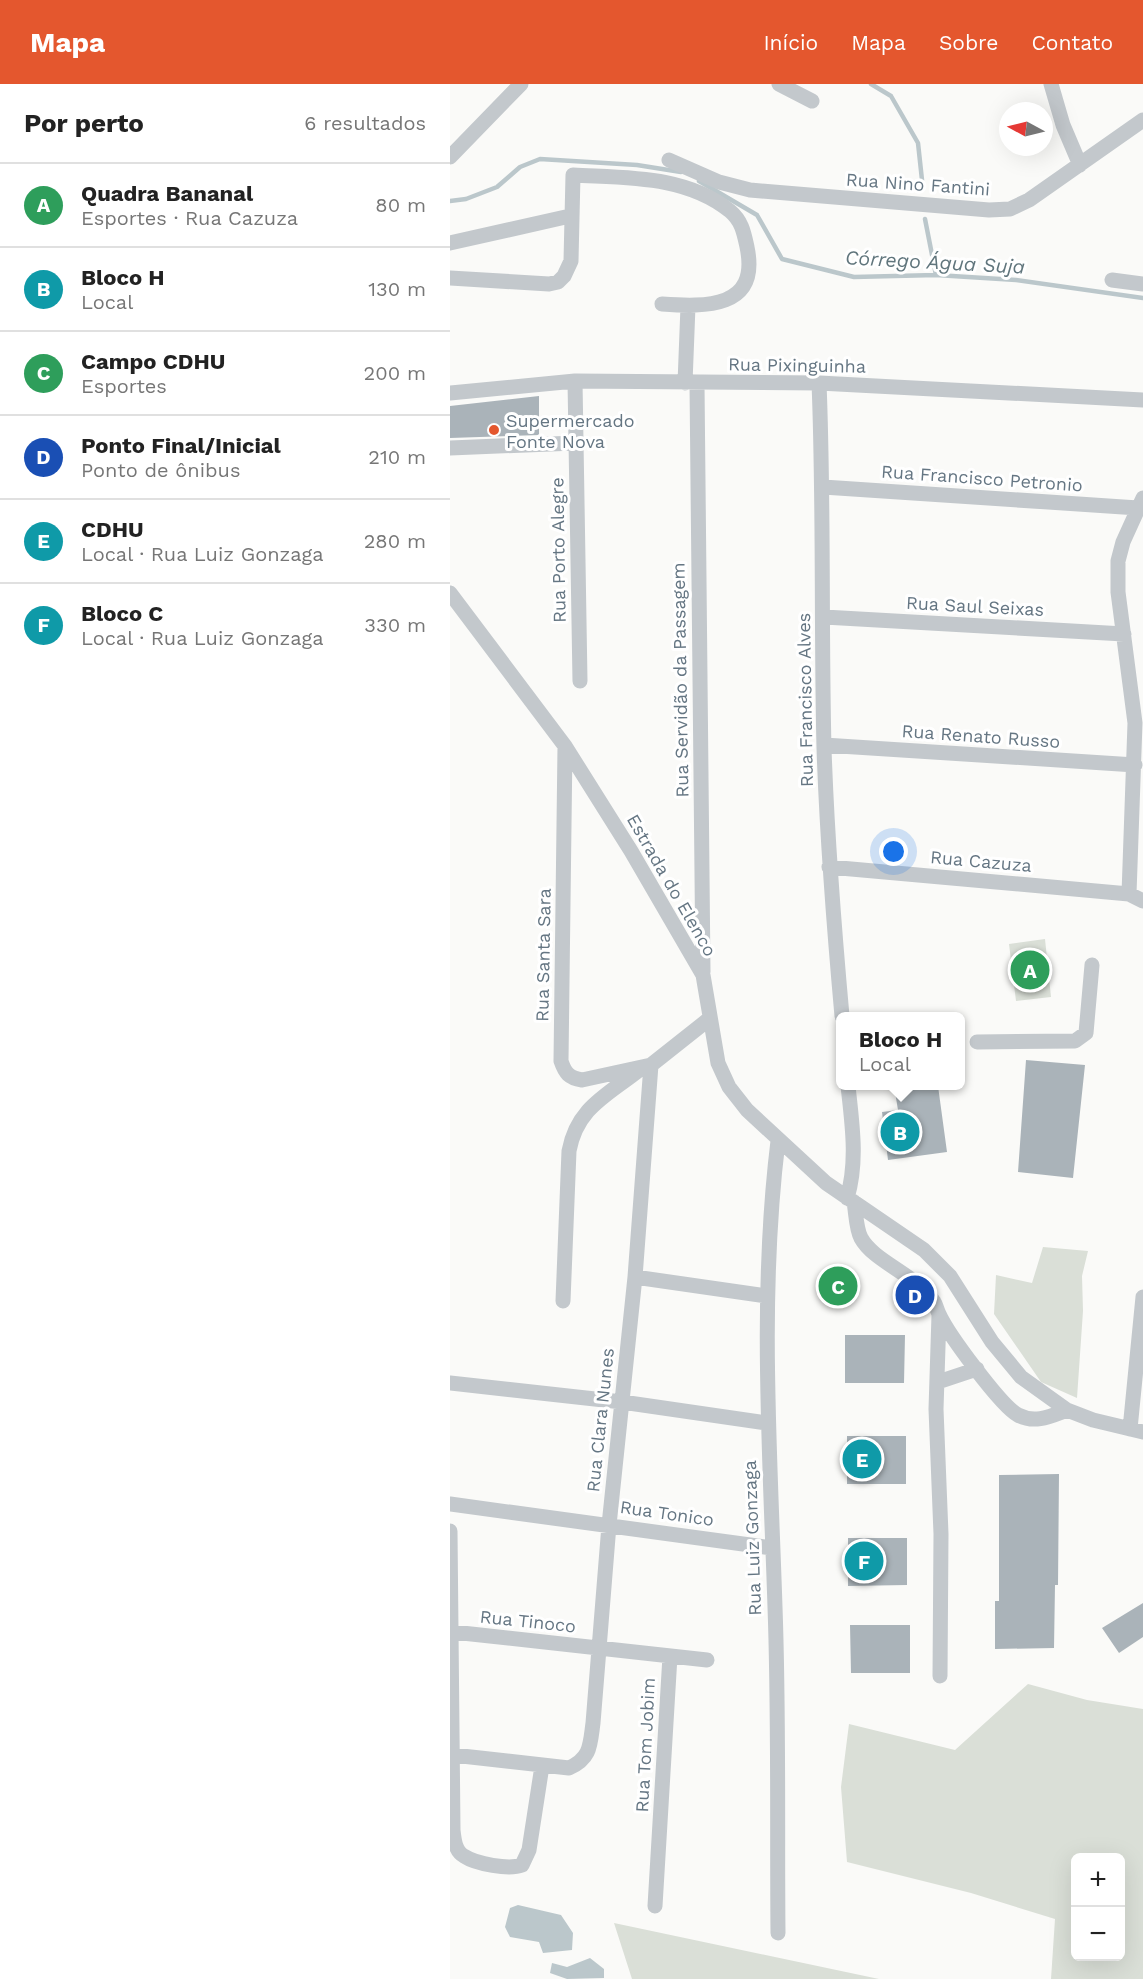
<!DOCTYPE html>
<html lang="pt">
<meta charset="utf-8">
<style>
body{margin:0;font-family:"Work Sans",sans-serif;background:#f6f6f6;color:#222}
.controls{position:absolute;right:18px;bottom:18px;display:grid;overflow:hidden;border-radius:9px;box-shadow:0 6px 24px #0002}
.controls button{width:54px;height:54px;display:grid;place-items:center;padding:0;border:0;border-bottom:2px solid #e0e0e0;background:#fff;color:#222;font:30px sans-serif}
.compass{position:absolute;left:549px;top:18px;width:54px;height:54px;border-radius:50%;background:#fff;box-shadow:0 6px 24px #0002;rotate:277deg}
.you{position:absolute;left:444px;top:768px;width:21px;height:21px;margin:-15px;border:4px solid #fff;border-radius:50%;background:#1a73e8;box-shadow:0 0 0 9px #1a73e833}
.badge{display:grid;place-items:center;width:39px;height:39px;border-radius:50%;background:#e4572e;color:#fff;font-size:20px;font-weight:700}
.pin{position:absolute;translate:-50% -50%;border:3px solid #fff;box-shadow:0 2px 6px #0006}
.popup{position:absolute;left:386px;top:928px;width:129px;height:78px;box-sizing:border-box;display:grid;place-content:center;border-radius:9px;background:#fff;filter:drop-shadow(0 2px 4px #0005);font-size:20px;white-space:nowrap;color:#767676}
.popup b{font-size:22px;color:#222}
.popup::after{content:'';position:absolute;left:50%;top:100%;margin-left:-12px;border:12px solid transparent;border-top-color:#fff}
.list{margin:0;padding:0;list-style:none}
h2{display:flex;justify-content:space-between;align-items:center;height:78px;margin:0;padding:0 24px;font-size:26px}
h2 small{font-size:20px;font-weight:400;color:#767676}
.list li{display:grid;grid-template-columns:39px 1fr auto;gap:18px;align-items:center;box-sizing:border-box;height:84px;padding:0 24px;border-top:2px solid #e0e0e0}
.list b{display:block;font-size:22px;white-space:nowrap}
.list p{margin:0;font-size:20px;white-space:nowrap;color:#767676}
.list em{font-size:20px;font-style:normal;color:#767676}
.map{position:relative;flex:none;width:693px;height:1895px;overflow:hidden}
header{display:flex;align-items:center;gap:36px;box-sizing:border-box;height:84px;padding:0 30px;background:#e4572e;color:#fff}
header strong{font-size:28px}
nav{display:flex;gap:33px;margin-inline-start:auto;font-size:21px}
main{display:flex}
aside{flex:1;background:#fff}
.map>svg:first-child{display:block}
</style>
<header>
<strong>Mapa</strong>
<nav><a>Início</a><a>Mapa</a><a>Sobre</a><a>Contato</a></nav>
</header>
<main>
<aside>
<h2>Por perto<small>6 resultados</small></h2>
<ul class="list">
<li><span class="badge" style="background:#2e9e5b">A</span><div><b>Quadra Bananal</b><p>Esportes · Rua Cazuza</p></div><em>80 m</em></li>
<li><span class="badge" style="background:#0f9aa8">B</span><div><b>Bloco H</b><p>Local</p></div><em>130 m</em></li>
<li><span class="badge" style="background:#2e9e5b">C</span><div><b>Campo CDHU</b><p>Esportes</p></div><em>200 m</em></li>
<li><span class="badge" style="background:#1a4fb4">D</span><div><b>Ponto Final/Inicial</b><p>Ponto de ônibus</p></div><em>210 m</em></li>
<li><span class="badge" style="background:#0f9aa8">E</span><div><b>CDHU</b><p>Local · Rua Luiz Gonzaga</p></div><em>280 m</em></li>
<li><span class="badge" style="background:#0f9aa8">F</span><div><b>Bloco C</b><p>Local · Rua Luiz Gonzaga</p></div><em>330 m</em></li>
</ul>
</aside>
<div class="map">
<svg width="693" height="1895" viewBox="0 0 693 1895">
<rect width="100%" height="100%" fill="#fafaf8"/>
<path fill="#dadfd7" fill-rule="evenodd" d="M595,855L601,913L566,917L559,860Z
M593,1163L638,1167L632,1192L633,1227L627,1314L591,1298L544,1230L546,1191L582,1199Z
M378,1188L397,1189L396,1215L379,1214Z
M578,1600L637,1616L693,1625V1895H601L605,1835L521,1809L397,1778L391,1703L399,1640L505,1666ZM626,1774H670V1872H626Z
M164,1839L429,1895H182Z"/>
<path fill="#bbc7cb" d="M68,1821L111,1831L123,1849L122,1866L93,1869L89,1858L60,1853L55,1843L60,1824Z
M140,1874L154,1885V1894L117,1895L100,1889L102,1879L117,1883Z"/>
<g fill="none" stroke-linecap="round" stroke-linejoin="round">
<path stroke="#bbc7cb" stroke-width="4.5" d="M421,0L441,12L468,59L472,96
M249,97L307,131L332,175L404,193L486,191L566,196L693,214
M0,117L16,115L47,103L70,83L90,75L187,81L231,88
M475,135L486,191"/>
</g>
<path fill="#aab3b9" d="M89,312V351L0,354V322Z
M576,976L635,981L623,1094L568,1088Z
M444,1002H488L497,1068L438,1076L432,1028L448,1026Z
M395,1251H455L454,1299H395Z
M397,1352H456V1400H397Z
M609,1390L608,1501H605L604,1564L545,1565V1517H549V1391Z
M398,1454H457V1501L398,1502Z
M693,1519V1553L669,1569L652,1544Z
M400,1541H460V1589H401Z"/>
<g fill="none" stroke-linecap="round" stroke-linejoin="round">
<path stroke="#c3c8cc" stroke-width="15" d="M329,0L362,17
M601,0L613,41L630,81
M0,73L71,0
M219,76L269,98L300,106L539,126L560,125L579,116L693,36
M0,159L120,132
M0,194L99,200L108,198L114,192L121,177L123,91C176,94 236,91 280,127C292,137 294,149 297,163C310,225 255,223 212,220
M662,196L693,200
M125,297L130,597
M235,299L238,222
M369,299C374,421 371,542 374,664C377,754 384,843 392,932
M247,300L253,888
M0,309L125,297L369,299L693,316
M0,364L125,359
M373,403L688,424
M0,509L115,662L181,767L253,891L268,979L279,1003L297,1026L376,1099L474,1166L500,1192L542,1258L571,1293L617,1326L643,1336L693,1348
M374,533L674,550
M374,661L685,681
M115,662L111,977C115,989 119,994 132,996L201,981L259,935
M379,783L679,810L693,817
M679,810L685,639L668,508V477L673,458L693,414
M527,958L625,957L636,949L642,881
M328,1057C309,1212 320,1368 325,1523C329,1632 327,1741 328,1849
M397,1114C408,1078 402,1039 398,1002
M404,1118C406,1129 406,1145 411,1154C424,1178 467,1191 484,1218C486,1221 487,1226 489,1230C498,1250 551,1322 568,1331C585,1340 601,1332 617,1326
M185,1193L317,1212
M113,1217L119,1067C127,1024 156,1012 189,986
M489,1231L486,1325L491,1450L490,1592
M488,1298L527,1285
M0,1299L172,1318L317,1339
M680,1345L693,1213
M0,1420L322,1464
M0,1447L3,1746C4,1755 5,1767 14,1772C26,1780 59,1786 72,1781L79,1766L92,1682
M3,1548L257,1576
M3,1671L119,1684C141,1674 140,1661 143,1639L159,1441L185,1193L201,981
M205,1822L220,1572"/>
</g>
<circle fill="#e4572e" stroke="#fff" stroke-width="2" cx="44" cy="346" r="6"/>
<g text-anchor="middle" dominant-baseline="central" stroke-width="6" stroke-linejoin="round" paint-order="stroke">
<g font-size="18" fill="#657683" stroke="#fff">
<text transform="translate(468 100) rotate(4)">Rua Nino Fantini</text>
<text transform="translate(347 281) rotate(1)">Rua Pixinguinha</text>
<text transform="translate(532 394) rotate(4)">Rua Francisco Petronio</text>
<text transform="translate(108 466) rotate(-91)">Rua Porto Alegre</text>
<text transform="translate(525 522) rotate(3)">Rua Saul Seixas</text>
<text transform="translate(230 596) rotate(-91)">Rua Servidão da Passagem</text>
<text transform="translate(355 616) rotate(-91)">Rua Francisco Alves</text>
<text transform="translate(531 652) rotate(4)">Rua Renato Russo</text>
<text transform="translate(531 777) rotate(5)">Rua Cazuza</text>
<text transform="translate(222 801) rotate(60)">Estrada do Elenco</text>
<text transform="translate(93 871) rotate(-89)">Rua Santa Sara</text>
<text transform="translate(150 1336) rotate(-84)">Rua Clara Nunes</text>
<text transform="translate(217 1429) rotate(8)">Rua Tonico</text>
<text transform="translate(302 1454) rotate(-92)">Rua Luiz Gonzaga</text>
<text transform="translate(78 1537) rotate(6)">Rua Tinoco</text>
<text transform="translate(195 1661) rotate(-87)">Rua Tom Jobim</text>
</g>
<g font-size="18" fill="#657683" stroke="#fff" text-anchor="start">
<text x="56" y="336">Supermercado<tspan x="56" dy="21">Fonte Nova</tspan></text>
</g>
<g font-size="20" font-style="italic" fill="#60757c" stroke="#fff">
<text transform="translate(485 178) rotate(3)">Córrego Água Suja</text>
</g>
</g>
</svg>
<div class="controls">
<button>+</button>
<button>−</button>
</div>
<svg class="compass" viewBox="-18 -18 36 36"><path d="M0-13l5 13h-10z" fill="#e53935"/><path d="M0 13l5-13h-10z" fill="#767676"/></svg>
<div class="you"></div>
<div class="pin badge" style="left:580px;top:886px;background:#2e9e5b">A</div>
<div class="pin badge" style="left:450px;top:1048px;background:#0f9aa8">B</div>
<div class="popup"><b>Bloco H</b>Local</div>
<div class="pin badge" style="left:388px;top:1202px;background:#2e9e5b">C</div>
<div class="pin badge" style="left:465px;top:1211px;background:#1a4fb4">D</div>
<div class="pin badge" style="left:412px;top:1375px;background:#0f9aa8">E</div>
<div class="pin badge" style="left:414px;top:1477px;background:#0f9aa8">F</div>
</div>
</main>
